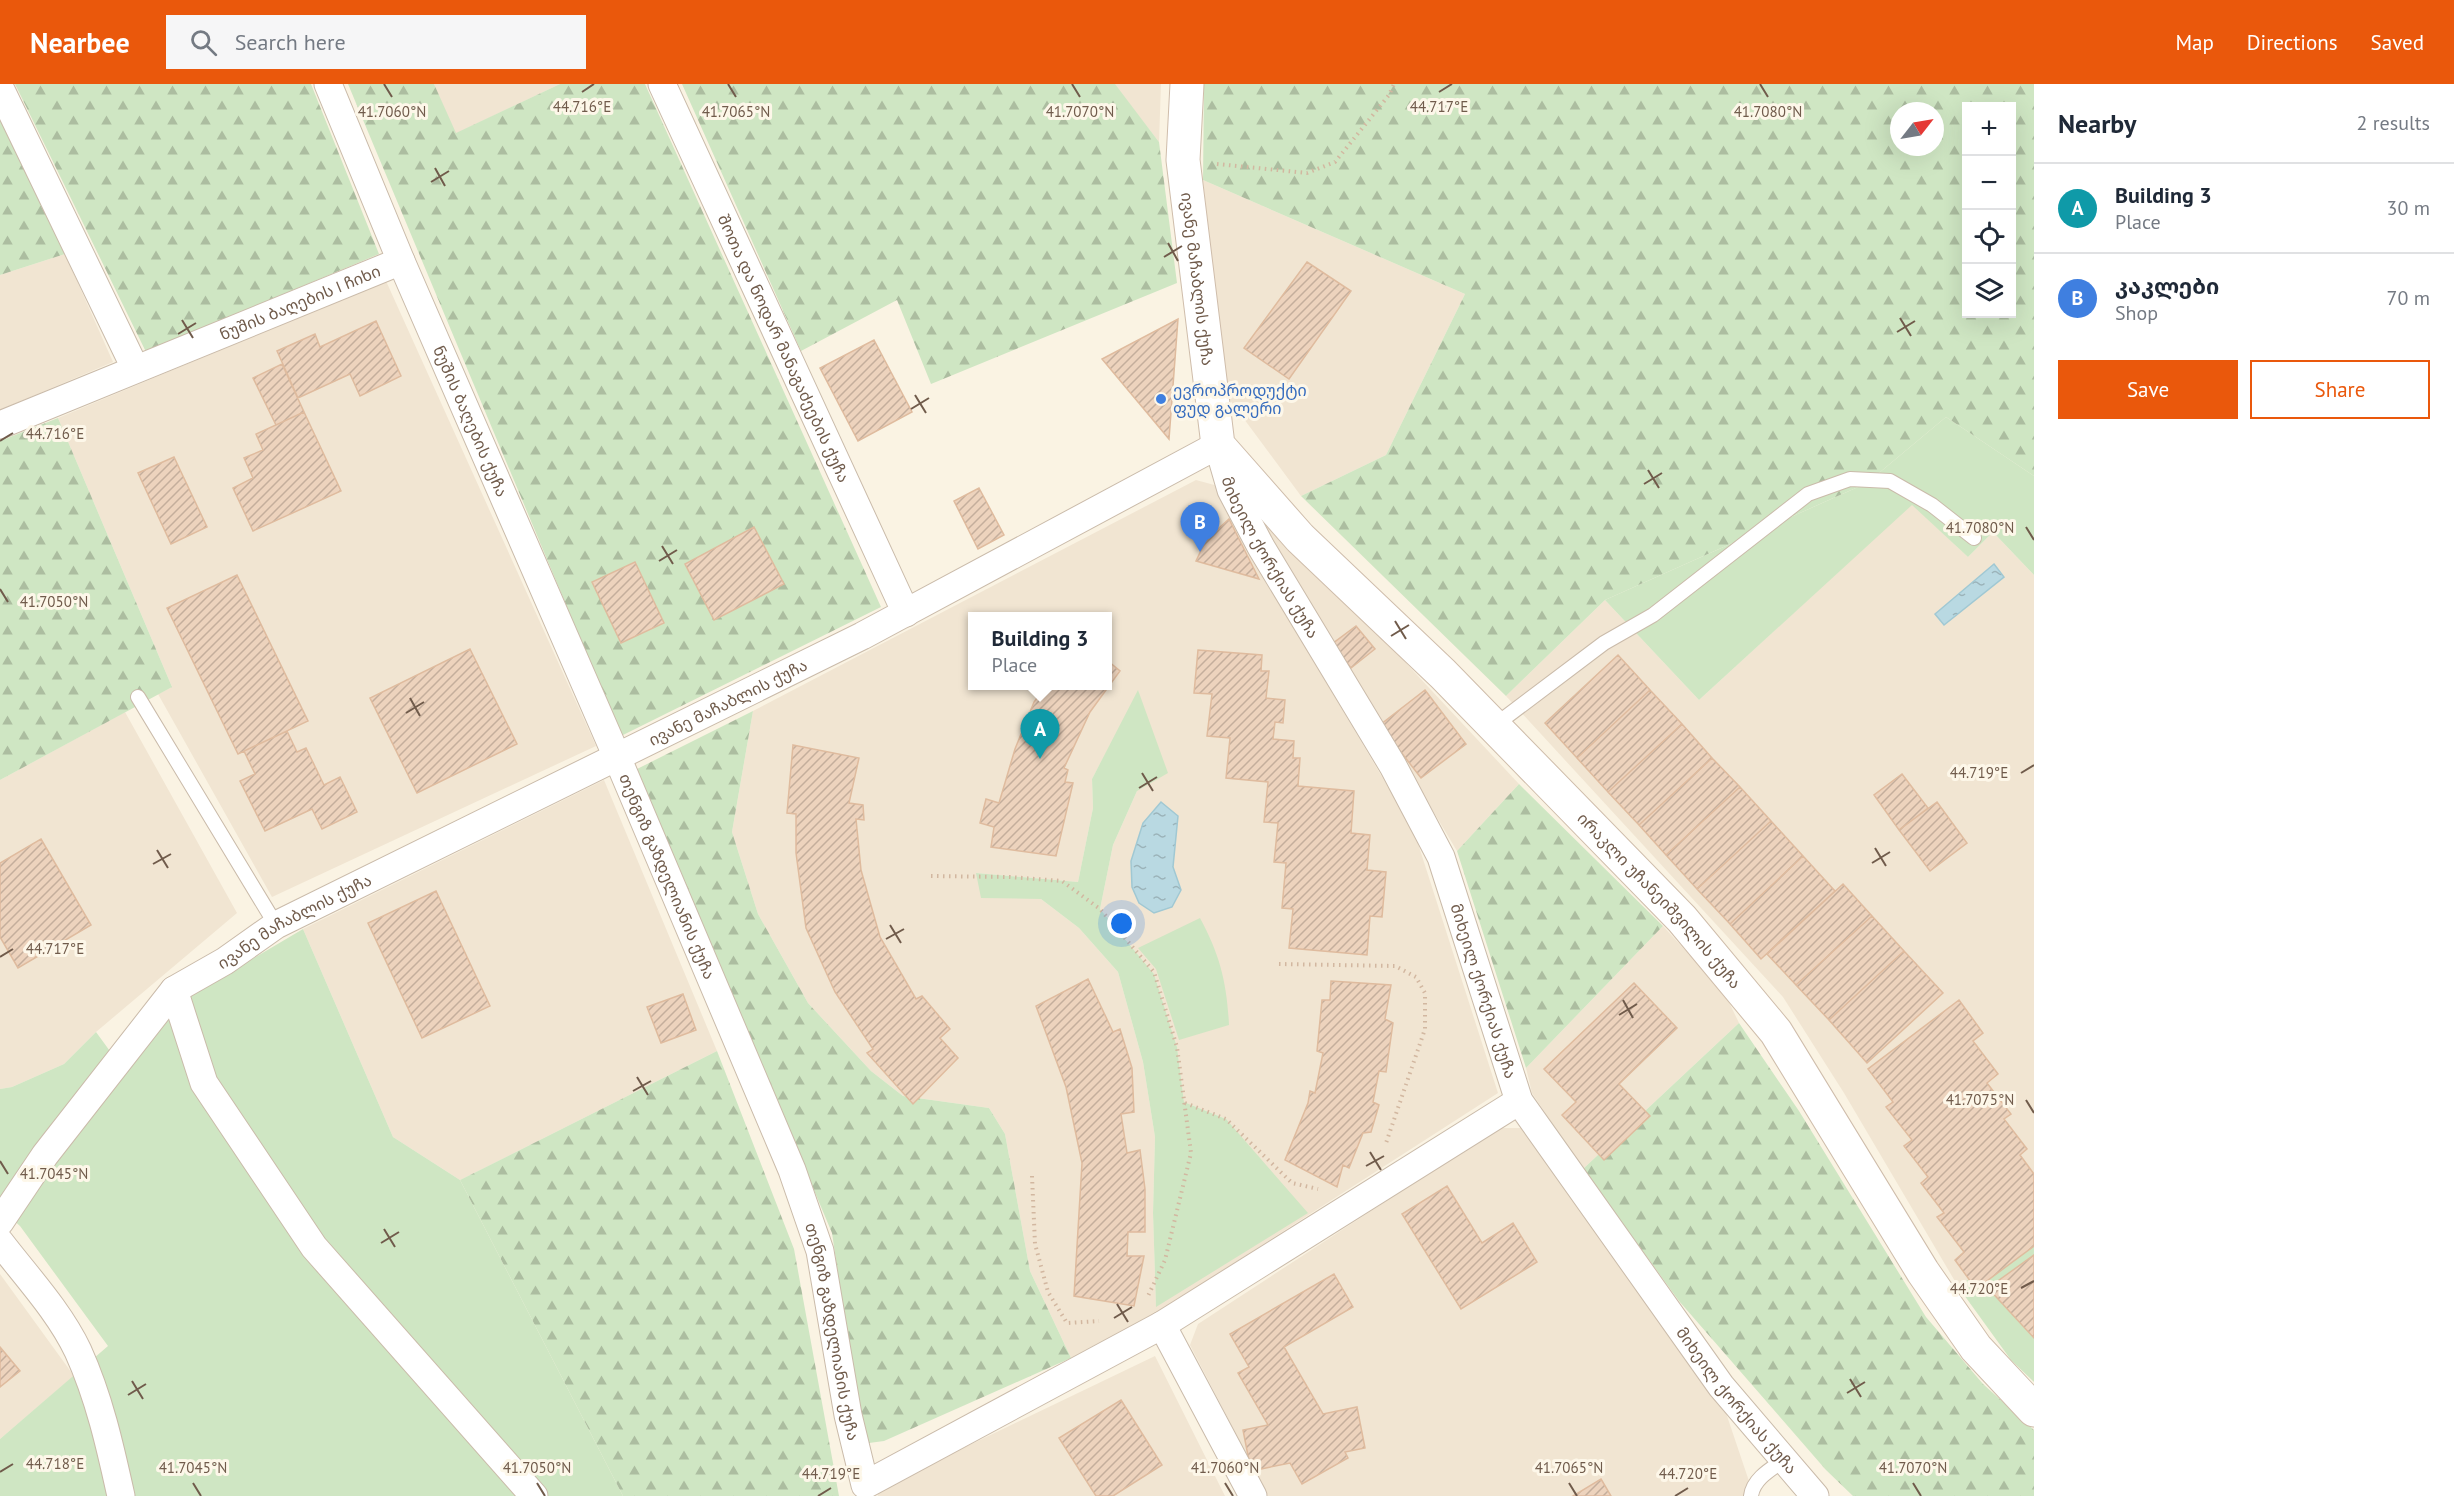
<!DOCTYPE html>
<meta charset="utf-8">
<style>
body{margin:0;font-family:"PT Sans","Noto Sans Georgian",sans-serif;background:#f6f6f7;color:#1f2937}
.controls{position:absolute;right:18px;top:18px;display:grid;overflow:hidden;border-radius:0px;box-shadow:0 6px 24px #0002}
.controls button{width:54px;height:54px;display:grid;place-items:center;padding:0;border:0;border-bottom:2px solid #e0e1e3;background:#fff;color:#1f2937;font:30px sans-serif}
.compass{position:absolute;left:1890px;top:18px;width:54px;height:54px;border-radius:50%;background:#fff;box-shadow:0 6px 24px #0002;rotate:59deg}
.you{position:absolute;left:1122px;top:840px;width:21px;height:21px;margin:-15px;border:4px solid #fff;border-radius:50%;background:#1a73e8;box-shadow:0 0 0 9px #1a73e833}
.badge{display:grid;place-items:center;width:39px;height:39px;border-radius:50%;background:#ea580c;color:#fff;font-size:20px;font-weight:700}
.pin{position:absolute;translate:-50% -50px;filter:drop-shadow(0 2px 3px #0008)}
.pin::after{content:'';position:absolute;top:32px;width:21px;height:18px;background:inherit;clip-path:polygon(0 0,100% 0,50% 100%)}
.popup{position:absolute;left:968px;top:528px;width:144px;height:78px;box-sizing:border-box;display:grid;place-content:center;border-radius:0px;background:#fff;filter:drop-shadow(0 2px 4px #0005);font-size:20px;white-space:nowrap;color:#747a83}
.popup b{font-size:22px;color:#1f2937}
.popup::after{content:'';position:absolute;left:50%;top:100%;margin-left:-12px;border:12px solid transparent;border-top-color:#fff}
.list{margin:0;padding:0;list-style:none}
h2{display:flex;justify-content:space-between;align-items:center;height:78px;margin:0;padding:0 24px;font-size:26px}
h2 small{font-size:20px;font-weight:400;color:#747a83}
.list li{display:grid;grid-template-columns:39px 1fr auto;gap:18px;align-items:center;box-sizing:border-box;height:90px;padding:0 24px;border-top:2px solid #e0e1e3}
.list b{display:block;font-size:22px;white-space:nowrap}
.list p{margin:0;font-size:20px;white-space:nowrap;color:#747a83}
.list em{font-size:20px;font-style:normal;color:#747a83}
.actions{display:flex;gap:12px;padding:18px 24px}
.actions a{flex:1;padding:14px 0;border:2px solid #ea580c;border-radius:0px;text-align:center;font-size:21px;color:#ea580c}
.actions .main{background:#ea580c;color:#fff}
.icon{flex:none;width:33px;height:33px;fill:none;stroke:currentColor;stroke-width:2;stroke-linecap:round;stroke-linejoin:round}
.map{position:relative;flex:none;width:2034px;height:1412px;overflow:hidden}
header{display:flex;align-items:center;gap:36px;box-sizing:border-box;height:84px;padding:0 30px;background:#ea580c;color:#fff}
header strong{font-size:28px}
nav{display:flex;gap:33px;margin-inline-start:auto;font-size:21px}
.search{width:420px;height:54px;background:#f6f6f7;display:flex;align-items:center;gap:15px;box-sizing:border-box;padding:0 21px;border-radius:0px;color:#747a83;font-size:22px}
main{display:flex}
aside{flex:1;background:#fff}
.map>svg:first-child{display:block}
</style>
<header>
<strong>Nearbee</strong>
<div class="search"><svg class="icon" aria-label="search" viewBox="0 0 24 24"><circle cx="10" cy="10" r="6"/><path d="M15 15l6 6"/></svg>Search here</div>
<nav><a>Map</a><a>Directions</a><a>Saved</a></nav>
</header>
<main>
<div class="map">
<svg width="2034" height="1412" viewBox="0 0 2034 1412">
<defs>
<pattern id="forest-firs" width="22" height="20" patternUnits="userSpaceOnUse" patternTransform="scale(1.5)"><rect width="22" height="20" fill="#cfe6c3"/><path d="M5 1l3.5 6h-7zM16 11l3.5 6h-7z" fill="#acbda0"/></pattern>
<pattern id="water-ripples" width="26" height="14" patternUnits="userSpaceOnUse" patternTransform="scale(1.5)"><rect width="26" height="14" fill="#b9d9e2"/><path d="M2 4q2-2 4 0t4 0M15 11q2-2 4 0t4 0" fill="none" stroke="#9bb3b9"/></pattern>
<pattern id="building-hatch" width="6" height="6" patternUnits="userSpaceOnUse" patternTransform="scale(1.5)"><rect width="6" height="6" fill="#edd3bd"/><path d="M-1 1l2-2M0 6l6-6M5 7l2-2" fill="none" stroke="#c4ae9c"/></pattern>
</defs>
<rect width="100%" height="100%" fill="#faf3e3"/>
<path fill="#f1e5d2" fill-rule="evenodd" d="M434,0H560L455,50Z
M1114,0H1161L1159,58Z
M1203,96L1465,210L1386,371L1301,412L1227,312Z
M65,170L113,278L0,326V191Z
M386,197L596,662L272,813L158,610L172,603L58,334Z
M1196,396L1218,402L1320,588L1414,747L1498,1009L1144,1237L1071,1274L1030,1187L1005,1050L989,1024L903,1012L871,987L808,919L758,830L732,748L753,627ZM972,532H1108V602H972ZM1139,607L1137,707L1113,761L1100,825L1154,890L1177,963L1184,1018L1226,1035L1156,1222L1153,1129L1155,1053L1143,978L1118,888L1079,844L1041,815L976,789L1078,798L1093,724L1092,695Z
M1912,420L1968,473L1993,448L2034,491V1134L1959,1204L1844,1009L1783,913L1506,612L1605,516L1699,616Z
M1258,421L1519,700L1457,767L1271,457Z
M125,628L237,829L96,948L64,980L12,1003L0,1005V696Z
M604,696L717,967L460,1096L393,1053L303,845Z
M1663,842L1725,910L1739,939L1583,1085L1532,1009L1526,984Z
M1498,1044H1521L1726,1329L1752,1406L1751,1412H1268L1190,1261L1198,1240Z
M0,1190L74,1292L0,1355Z
M1155,1272L1225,1412H878L876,1406Z"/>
<path fill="#cfe6c3" d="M1946,333L2034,392V491L1993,448L1968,473L1912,421L1699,616L1605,516L1867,399Z
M1138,606L1168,689L1137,707L1113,761L1100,825L1154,890L1177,963L1184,1018L1226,1035L1308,1129L1156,1223L1153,1129L1155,1053L1143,978L1118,888L1079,844L1041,815L981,814L976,789L1078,798L1093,724L1092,695Z
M1200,834C1220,871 1227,899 1229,941L1179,956L1156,885L1138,864Z
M303,845L393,1053L460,1096L623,1412H0V1355L108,1262L20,1142L0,1124V1005L12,1003L64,980L96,948L123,985L188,913Z
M2034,1134V1298L2011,1276L1959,1204Z"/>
<path fill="url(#forest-firs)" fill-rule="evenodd" d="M15,0H311L379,170L146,268Z
M348,0H434L456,49L560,0H645L881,523L621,652Z
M682,0H1115L1159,58L1177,199L931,300L897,216L801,267Z
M1204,0H2034V392L1946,333L1867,399L1605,516L1506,612L1301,412L1386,371L1465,210L1203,96ZM1966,22H2012V230H1966ZM1899,27H1935V63H1899Z
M0,35L65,170L0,191Z
M58,334L172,603L0,696V357Z
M753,627L732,748L758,830L808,919L871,987L903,1012L989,1024L1005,1050L1030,1187L1071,1274L884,1357L869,1359L861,1346L832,1149L637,685Z
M1519,700L1663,842L1526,984L1457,767Z
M1739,939L1799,1027L1926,1233L1983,1300L2034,1346V1412H1853L1826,1386L1679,1217L1583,1085Z
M717,967L794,1165L839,1412H623L460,1096Z"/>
<path fill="url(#water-ripples)" stroke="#a0c8d3" stroke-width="1.5" d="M1994,480L2004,493L1944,541L1935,530Z
M1161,718L1178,732L1173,783L1181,806L1172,823L1154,829L1139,819L1132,803L1131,777L1143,739Z"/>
<path fill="url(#building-hatch)" stroke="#dfbb9e" stroke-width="1.5" d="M1307,178L1351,207L1289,295L1244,264Z
M1178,235L1169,355L1102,275Z
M376,237L401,292L360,312L350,290L298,314L277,267L315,250L320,263Z
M874,256L912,328L858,357L820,284Z
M282,280L304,328L276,341L253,294Z
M304,328L341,407L253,447L233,404L253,394L244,374L263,366L256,350Z
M174,373L207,443L171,460L138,389Z
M979,404L1004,451L978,465L954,417Z
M1229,435L1259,495L1196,477L1206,456Z
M754,443L784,500L714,536L685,480Z
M635,478L664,539L621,559L592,498Z
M237,491L308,637L238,670L167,524Z
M1356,542L1375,565L1351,584L1332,560Z
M470,565L517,660L417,709L370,614Z
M1198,566L1262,571L1261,587H1269L1266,614L1285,616L1283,639L1275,638L1273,655L1294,657L1293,674H1300L1298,702L1354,707L1351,749L1370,751L1367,786L1386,788L1382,833L1370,832L1367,871L1289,864L1293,825L1282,824L1286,779L1274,778L1278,739L1264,738L1268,698L1226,694L1230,654L1207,652L1212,610L1194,609Z
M1618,571L1650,606L1577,674L1545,639Z
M1108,577L1120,587L1090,628L1064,684L1068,686L1065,698L1073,699L1056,772L991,763L994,743L980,739L986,715L999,719L1015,665L1034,618L1042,607L1032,602H1108Z
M1425,606L1466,660L1421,694L1380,641Z
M1650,606L1682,640L1608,708L1577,674Z
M1682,640L1712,674L1639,741L1608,708Z
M287,647L297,668L306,664L324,701L340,693L357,728L322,745L312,725L265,747L240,697L255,690L244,667Z
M793,661L859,674L849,719L863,721L864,736L856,735L861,786L880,853L916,915L922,912L950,945L940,954L958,974L913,1020L867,969L873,965L835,908L806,844L796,769V730L787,729Z
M1712,674L1740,703L1666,771L1639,741Z
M1902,690L1928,724L1899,746L1874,711Z
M1740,703L1771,737L1697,805L1666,771Z
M1937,718L1967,759L1930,787L1899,746Z
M1771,737L1803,772L1730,840L1697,805Z
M41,755L91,841L18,884L0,853V779Z
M1803,772L1835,807L1761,875L1730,840Z
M1843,800L1872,832L1796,901L1767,870Z
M436,807L490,922L422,954L368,839Z
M1872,832L1904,867L1829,936L1796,901Z
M1904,867L1943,909L1867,979L1829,936Z
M1088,895L1113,948L1120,945L1132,984L1134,1028L1121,1030L1127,1069L1140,1066L1145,1105V1148H1128L1127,1172H1144L1134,1222L1074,1212L1082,1079L1066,1003L1036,922Z
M1331,897L1391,901L1385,935L1393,939L1386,988L1379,987L1373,1018L1379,1021L1371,1048L1363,1049L1349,1084L1343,1081L1337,1103L1285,1076L1308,1019L1310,1007L1315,1009L1323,969L1317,967L1322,916H1330Z
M1634,899L1677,944L1619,1000L1650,1032L1604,1076L1562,1031L1576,1018L1544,985Z
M683,910L696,946L661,959L647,923Z
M1959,916L1983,949L1973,957L1998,990L1987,999L2011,1030L2004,1035L2027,1065L2020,1071L2034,1090V1162L1976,1205L1955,1176L1964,1168L1937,1133L1944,1129L1921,1099L1928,1093L1904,1062L1912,1056L1886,1023L1893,1018L1868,985Z
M1447,1102L1482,1159L1513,1139L1537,1178L1461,1225L1402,1130Z
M2034,1171V1254L1988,1204Z
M1334,1190L1353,1223L1284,1263L1323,1330L1357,1323L1365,1364L1345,1368L1348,1374L1302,1400L1290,1379L1251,1387L1243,1346L1268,1341L1238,1289L1249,1283L1230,1250Z
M0,1263L20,1287L0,1303Z
M1121,1316L1162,1381L1113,1412H1096L1059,1354Z
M1601,1395L1611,1412H1573Z"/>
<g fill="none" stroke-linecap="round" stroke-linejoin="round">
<g stroke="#cabbaa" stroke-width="16">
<path id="lane" d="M138,613L276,841
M1494,642L1604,559L1653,531L1808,410L1850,395L1890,397L1932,421L1974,454
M1751,1412C1753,1395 1771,1385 1784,1376"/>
</g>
<g stroke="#cabbaa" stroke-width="29">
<g id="street">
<path id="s1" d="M328,0L401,177L617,673L792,1086L820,1167L848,1331L865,1401L1162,1241L1253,1412"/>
<path id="s2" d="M662,0L906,529"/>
<path d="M0,4L135,284"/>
<path id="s3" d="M0,341L401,177"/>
<path d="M174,906L204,999L314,1163L534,1412"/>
<path id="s4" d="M0,1138L45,1071L174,906L225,877L276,841L862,552L1218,361L1231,406L1261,463L1393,682L1441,773L1519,1017L1721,1302L1815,1412"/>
<path d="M0,1158C26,1192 59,1227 78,1267C99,1313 110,1362 121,1412"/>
<path d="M1162,1241L1519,1017"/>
</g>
</g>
<g stroke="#cfbdab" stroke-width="35">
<g id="secondary">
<path id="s5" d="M1187,0L1183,76L1218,361L1300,454L1443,590L1682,835L1776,948L1923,1188L1976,1264L2034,1326"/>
</g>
</g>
<path stroke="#d2b7a0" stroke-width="4" stroke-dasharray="1.5 4.5" stroke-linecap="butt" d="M1217,80L1307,89L1335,78L1389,11L1394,0
M931,792L1010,793L1062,797L1100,825L1154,888L1177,963L1191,1069L1165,1176L1148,1212
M1279,880L1395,882L1416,893L1425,909V945L1385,1062
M1185,1019L1226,1035L1292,1099L1318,1105
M1032,1092L1035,1160L1048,1208L1067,1239L1099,1237"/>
<use href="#lane" stroke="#fff" stroke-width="14"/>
<use href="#street" stroke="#fff" stroke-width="27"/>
<use href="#secondary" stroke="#fff" stroke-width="33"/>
</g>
<path fill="none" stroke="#705b4b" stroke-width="2" d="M384,0L392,13M728,0L736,13M1072,0L1080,13M1760,0L1768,13M582,8L594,0M1439,8L1452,0M435,84L445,102M431,98L449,87M1168,159L1178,177M1164,173L1182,162M1900,234L1911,252M182,236L193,254M1897,248L1915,237M178,250L196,239M915,311L926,329M911,325L929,314M0,357L13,349M1648,386L1659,404M1644,400L1662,389M2026,443L2034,456M662,462L673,480M659,477L677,466M0,505L8,518M1395,537L1406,555M1391,552L1409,541M410,614L420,632M406,629L424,618M1142,689L1153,707M2021,689L2034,681M1139,704L1157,693M1875,764L1886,782M157,766L168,784M1872,779L1890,768M153,780L171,770M890,841L901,859M886,855L904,845M0,873L13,865M1623,916L1633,934M1619,931L1637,920M637,993L648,1011M633,1007L651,997M2026,1016L2034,1029M1370,1068L1381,1086M0,1077L8,1090M1366,1082L1384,1072M384,1145L395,1163M381,1159L399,1148M2021,1204L2034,1197M1117,1220L1128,1238M1114,1234L1132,1223M1850,1295L1861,1313M132,1297L143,1315M1847,1309L1865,1298M128,1311L146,1300M0,1388L13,1380M193,1399L201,1412M537,1399L545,1412M1225,1399L1233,1412M1569,1399L1577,1412M1913,1399L1921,1412M818,1412L831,1404M1675,1412L1688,1404"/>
<circle fill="#3f7fe0" stroke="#fdf7e9" stroke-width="2" cx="1161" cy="315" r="6"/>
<g text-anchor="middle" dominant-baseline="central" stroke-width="6" stroke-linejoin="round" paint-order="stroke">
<g font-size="16" fill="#705b4b" stroke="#fdf7e9">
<text stroke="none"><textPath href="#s5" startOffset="196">ივანე მაჩაბლის ქუჩა</textPath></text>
<text stroke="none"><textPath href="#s3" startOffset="324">ნუშის ბაღების I ჩიხი</textPath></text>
<text stroke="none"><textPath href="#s2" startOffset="291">შოთა და ნოდარ მანაგაძეების ქუჩა</textPath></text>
<text stroke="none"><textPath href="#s1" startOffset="366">ნუშის ბაღების ქუჩა</textPath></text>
<text stroke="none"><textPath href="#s4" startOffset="1593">მიხეილ ქორქიას ქუჩა</textPath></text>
<text stroke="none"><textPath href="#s4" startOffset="915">ივანე მაჩაბლის ქუჩა</textPath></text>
<text stroke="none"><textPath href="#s1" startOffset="862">თენგიზ გაზდელიანის ქუჩა</textPath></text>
<text stroke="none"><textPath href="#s5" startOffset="998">ირაკლი უჩანეიშვილის ქუჩა</textPath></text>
<text stroke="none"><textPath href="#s4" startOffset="429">ივანე მაჩაბლის ქუჩა</textPath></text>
<text stroke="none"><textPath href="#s4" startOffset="2079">მიხეილ ქორქიას ქუჩა</textPath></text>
<text stroke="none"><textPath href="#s1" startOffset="1348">თენგიზ გაზდელიანის ქუჩა</textPath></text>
<text stroke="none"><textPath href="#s4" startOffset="2565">მიხეილ ქორქიას ქუჩა</textPath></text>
</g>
<g font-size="16" fill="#366cbe" stroke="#fdf7e9" text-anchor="start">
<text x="1173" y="306">ევროპროდუქტი<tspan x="1173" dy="18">ფუდ გალერი</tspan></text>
</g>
</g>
<g font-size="15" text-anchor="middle" fill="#705b4b" stroke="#fdf7e9" stroke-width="6" stroke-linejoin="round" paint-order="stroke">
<text x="582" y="28">44.716°E</text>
<text x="1439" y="28">44.717°E</text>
<text x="392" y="33">41.7060°N</text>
<text x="736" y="33">41.7065°N</text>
<text x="1080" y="33">41.7070°N</text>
<text x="1768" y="33">41.7080°N</text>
<text x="55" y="355">44.716°E</text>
<text x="1980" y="449">41.7080°N</text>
<text x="54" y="523">41.7050°N</text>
<text x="1979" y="694">44.719°E</text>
<text x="55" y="870">44.717°E</text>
<text x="1980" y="1021">41.7075°N</text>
<text x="54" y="1095">41.7045°N</text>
<text x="1979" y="1210">44.720°E</text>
<text x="55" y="1385">44.718°E</text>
<text x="193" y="1389">41.7045°N</text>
<text x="537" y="1389">41.7050°N</text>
<text x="1225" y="1389">41.7060°N</text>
<text x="1569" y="1389">41.7065°N</text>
<text x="1913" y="1389">41.7070°N</text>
<text x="831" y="1395">44.719°E</text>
<text x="1688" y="1395">44.720°E</text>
</g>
</svg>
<div class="controls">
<button>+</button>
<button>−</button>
<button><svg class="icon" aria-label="locate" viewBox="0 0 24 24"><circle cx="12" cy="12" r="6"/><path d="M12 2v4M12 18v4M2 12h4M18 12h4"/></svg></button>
<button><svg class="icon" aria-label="layers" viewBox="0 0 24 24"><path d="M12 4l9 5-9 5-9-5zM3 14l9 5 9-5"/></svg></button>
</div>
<svg class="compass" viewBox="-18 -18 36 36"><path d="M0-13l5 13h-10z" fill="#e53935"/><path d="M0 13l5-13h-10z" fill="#747a83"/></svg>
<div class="you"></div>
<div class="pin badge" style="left:1040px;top:675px;background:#0f9aa8">A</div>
<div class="popup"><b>Building 3</b>Place</div>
<div class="pin badge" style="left:1200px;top:468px;background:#3f7fe0">B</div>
</div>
<aside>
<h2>Nearby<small>2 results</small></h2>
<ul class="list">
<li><span class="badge" style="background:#0f9aa8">A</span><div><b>Building 3</b><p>Place</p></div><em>30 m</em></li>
<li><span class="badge" style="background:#3f7fe0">B</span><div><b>კაკლები</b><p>Shop</p></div><em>70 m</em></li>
</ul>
<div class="actions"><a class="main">Save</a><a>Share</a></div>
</aside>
</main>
